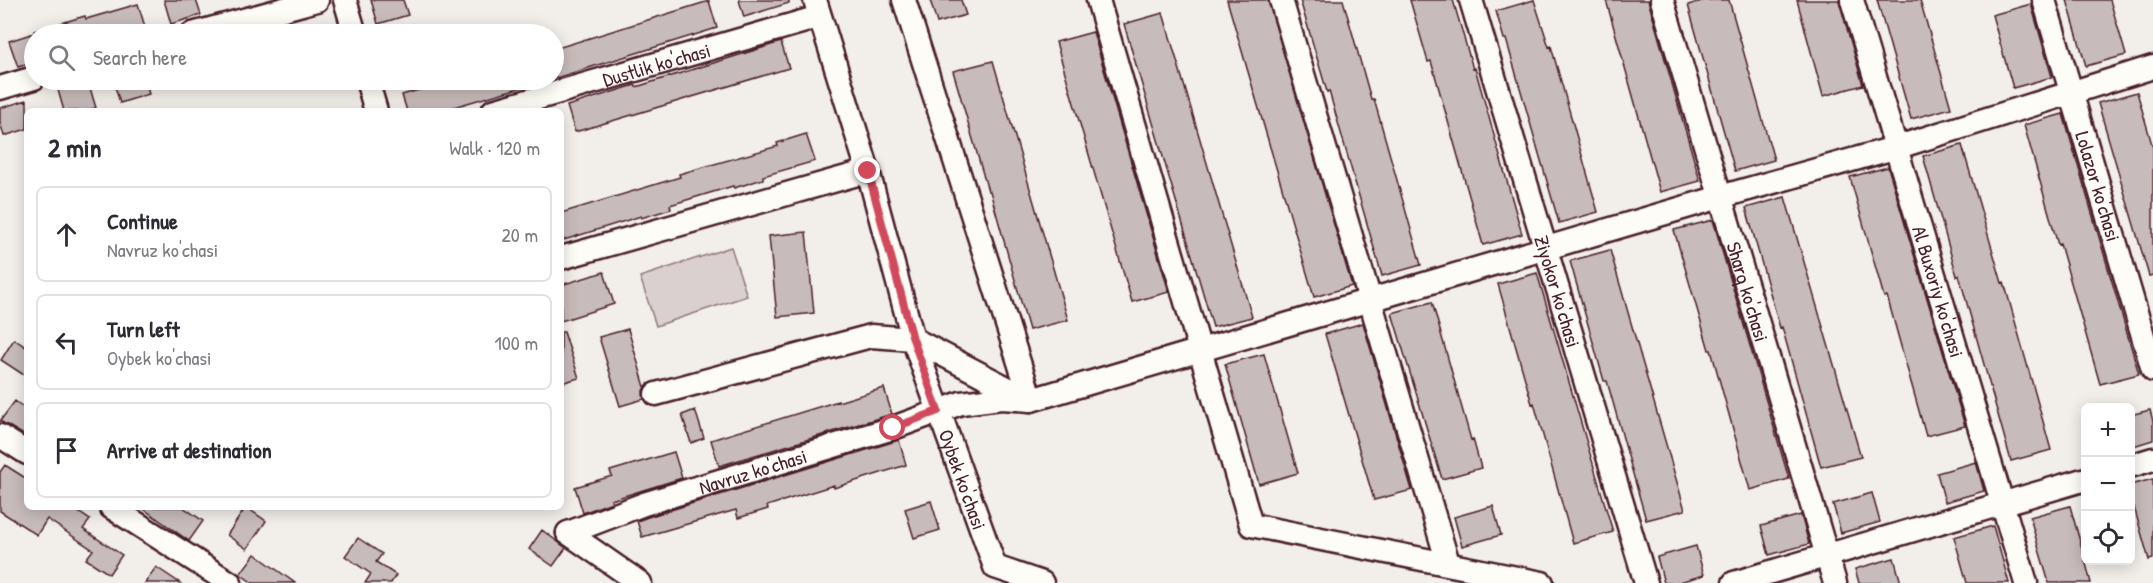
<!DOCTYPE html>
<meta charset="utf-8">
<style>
body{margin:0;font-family:"Patrick Hand",sans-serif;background:#f2f2f3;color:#2b2b33}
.controls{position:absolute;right:18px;bottom:18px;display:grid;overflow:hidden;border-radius:9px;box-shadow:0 3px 15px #0003}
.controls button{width:54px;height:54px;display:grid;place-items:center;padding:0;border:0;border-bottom:2px solid #e1e1e2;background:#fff;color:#2b2b33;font:30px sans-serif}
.stop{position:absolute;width:18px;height:18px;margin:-14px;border:4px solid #d1495b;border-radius:50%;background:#fff}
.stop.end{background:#d1495b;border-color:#fff;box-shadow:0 2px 6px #0008}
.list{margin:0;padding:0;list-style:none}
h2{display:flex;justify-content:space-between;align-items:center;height:78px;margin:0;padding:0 24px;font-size:26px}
h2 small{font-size:20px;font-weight:400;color:#7c7c81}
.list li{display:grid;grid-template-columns:39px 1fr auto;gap:18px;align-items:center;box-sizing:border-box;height:96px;margin:0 12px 12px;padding:0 12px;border:2px solid #e1e1e2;border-radius:9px}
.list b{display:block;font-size:22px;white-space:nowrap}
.list p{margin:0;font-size:20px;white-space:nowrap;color:#7c7c81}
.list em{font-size:20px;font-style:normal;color:#7c7c81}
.icon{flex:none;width:33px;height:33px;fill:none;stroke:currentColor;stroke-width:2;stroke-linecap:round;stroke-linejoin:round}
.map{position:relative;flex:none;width:2153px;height:583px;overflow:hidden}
.search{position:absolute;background:#fff;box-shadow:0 3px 15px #0003;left:24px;top:24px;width:540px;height:66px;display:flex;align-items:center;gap:15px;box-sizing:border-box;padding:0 21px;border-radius:33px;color:#7c7c81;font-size:22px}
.panel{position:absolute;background:#fff;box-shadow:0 3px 15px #0003;left:24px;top:108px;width:540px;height:402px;border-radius:9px}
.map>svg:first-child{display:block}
</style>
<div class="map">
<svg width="2153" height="583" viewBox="0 0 2153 583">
<rect width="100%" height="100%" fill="#f2efeb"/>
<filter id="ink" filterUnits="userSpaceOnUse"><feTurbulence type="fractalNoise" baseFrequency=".0167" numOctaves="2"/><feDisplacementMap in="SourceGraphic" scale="12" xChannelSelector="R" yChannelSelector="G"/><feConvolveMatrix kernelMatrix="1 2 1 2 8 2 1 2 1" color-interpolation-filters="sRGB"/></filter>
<g filter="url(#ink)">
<path fill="#d9d0cf" stroke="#92787d" stroke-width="1.5" d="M731,247L747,296L656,326L640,277Z"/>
<path fill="#c8bbbb" stroke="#4a1f2b" stroke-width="1.5" d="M164,0H196L201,15L171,24Z
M371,0H403L408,15L378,24Z
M739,0H789V3L744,17Z
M930,0H961L966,15L937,23Z
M1227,0H1268L1352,286L1314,297Z
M1300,0H1343L1371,99H1374L1421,265L1382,276L1329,91L1327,92Z
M1410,0H1453L1473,69L1475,68L1522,234L1483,245L1431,61L1428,62Z
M1534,0L1549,47L1551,46L1598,212L1559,223L1506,39H1504L1496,11Z
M1606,0H1648L1700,181L1660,192Z
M1705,0H1729L1774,160L1735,171L1688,5Z
M1797,0H1839L1863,85L1823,96Z
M1877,0H1920L1951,108L1911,119Z
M2067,0H2110L2126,55L2086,66Z
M709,1L717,28L556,78L554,70V49Z
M138,4L146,30L130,34H35L34,31L85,16L86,19Z
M2031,4L2052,77L2013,88L1992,15Z
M1163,13L1252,317L1213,327L1124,24Z
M1093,32L1169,292L1132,302L1056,42Z
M34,33V62L18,67L9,41Z
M781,42L789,68L575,132L567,106L635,85L636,87Z
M993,61L1068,320L1029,330L990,191H988L953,71Z
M113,80H145L149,94L120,103Z
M452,80H536V83L440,111H407L402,95Z
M88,81L96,108L85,111H64L58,90Z
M2137,92L2153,148V275L2149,276L2098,103Z
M27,100V129L4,136L0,122V108Z
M2063,114L2139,374L2100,384L2060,244L2058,245L2024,125Z
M806,134L815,161L763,176V179L734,188L733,186L670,205L671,209L641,218V216L561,241V213L680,177L679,174L778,146L777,143Z
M1962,145L2002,283L2004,282L2051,450L2011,461L1959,275L1957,276L1923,156Z
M1888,167L1965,426L1926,436L1887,296L1884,297L1850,177Z
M1785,197L1861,457L1821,467L1782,327L1780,328L1746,208Z
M1713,220L1789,479L1750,490L1711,350H1709L1674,230Z
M806,232L814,313L777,317L769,236Z
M1610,250L1685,510L1646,520L1607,381H1604L1570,261Z
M604,272L614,304L561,321V285Z
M1537,273L1613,532L1573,543L1534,403L1532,404L1498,284Z
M1432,302L1471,440L1473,439L1481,468L1442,479L1392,313Z
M1363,323L1412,490L1374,500L1325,334Z
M628,329L645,387L643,391L644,399L620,406L599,337Z
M561,332H564L579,378L561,383Z
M14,339L27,348V377L1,360Z
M1264,354L1298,473L1259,484L1225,364Z
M884,388L892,414L719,466L711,440L838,401V402Z
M15,401L27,410V437L0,421Z
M695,410L704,438L691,443L682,415Z
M2150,410L2153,421V440L2130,447V415Z
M899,440L906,465L834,488V485L767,506L768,509L738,518L736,510L642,537L637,521L648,517Z
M674,452L682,478L611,500L612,502L583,513L575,487L612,476L610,471Z
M1976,462L1984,491L1945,502L1937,473Z
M5,465L27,479V507H71L90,520L83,529L122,555L109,574L86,559L93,550L47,519L37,535L0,511V472Z
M2153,479V559L2149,560L2130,493V485Z
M1872,493L1880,522L1841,533L1833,504Z
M931,501L940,530L914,538L905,509Z
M1493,506L1501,535L1462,546L1454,517Z
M2070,506L2083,552L2091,583H2049L2038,546L2030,517Z
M141,507H183L203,521L189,541Z
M246,507L266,521L247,549L227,535Z
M1801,515L1809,544L1769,555L1761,526Z
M1993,526L2009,583H1967L1954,537Z
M542,530L566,548L553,566L529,549Z
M358,538L382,554L376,562L396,575L391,583H365L371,574L345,556Z
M1696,546L1704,575L1676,583H1664L1657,557Z
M255,554L295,583H253L240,574Z
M1894,558L1901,583H1859L1855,569Z
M156,567L180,583H145Z"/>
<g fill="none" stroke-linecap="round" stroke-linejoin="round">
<g stroke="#4a1f2b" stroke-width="27">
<g id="minor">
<path d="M345,0L355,34"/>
<path id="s1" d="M815,0L868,171L913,339L995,567L1042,583"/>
<path d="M904,0L1031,400"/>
<path d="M1098,0L1251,525L1542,583"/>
<path d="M1281,0L1448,563"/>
<path id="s2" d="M1471,0L1646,583"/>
<path id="s3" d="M1662,0L1835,583"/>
<path id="s4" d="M1852,0L2026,583"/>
<path id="s5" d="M2044,0L2153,370"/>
<path d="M192,34L317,0"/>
<path d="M367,80L376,111"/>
<path d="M0,88L34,78"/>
<path id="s6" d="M493,111L819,17"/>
<path d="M561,258L868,171"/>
<path d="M656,394L871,336L913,339L1024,397"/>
<path d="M0,436L27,453"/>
<path d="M2130,466L2153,459"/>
<path d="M111,507L230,583"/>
<path id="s7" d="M568,533L644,504L893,428L961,403L1001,398L1031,400L1720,197L1898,147L2153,67"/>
<path d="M568,533L640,583"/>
<path d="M1734,583L2086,479"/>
</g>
</g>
<use href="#minor" stroke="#fdfcf7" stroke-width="22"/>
</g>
</g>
<g fill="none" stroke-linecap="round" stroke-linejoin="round" filter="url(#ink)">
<path stroke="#d1495b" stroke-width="8" d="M868,171L913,339L938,411L893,428"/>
</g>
<g text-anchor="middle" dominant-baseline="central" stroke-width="5" stroke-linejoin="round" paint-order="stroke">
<g font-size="20" fill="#4a1f2b" stroke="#fdfcf7">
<text stroke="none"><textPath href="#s6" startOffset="170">Dustlik ko'chasi</textPath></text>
<text stroke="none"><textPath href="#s5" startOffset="194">Lolazor ko'chasi</textPath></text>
<text stroke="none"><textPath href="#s2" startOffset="304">Ziyokor ko'chasi</textPath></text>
<text stroke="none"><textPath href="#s4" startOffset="304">Al Buxoriy ko'chasi</textPath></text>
<text stroke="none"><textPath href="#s3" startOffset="304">Sharq ko'chasi</textPath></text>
<text stroke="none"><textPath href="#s7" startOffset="195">Navruz ko'chasi</textPath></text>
<text stroke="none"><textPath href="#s1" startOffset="502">Oybek ko'chasi</textPath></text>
</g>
</g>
</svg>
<div class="controls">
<button>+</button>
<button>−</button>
<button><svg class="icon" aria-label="locate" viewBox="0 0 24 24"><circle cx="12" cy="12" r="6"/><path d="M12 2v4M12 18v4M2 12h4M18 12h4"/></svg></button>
</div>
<div class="stop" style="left:893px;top:428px"></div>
<div class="stop end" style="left:868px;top:171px"></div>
<div class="search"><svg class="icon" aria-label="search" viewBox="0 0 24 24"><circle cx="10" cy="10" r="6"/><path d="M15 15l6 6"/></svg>Search here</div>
<section class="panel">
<h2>2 min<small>Walk · 120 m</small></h2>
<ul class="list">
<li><svg class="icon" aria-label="ahead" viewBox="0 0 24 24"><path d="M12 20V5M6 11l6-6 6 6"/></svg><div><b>Continue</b><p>Navruz ko'chasi</p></div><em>20 m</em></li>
<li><svg class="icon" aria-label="left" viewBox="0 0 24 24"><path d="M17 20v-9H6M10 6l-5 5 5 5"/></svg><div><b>Turn left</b><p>Oybek ko'chasi</p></div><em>100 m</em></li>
<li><svg class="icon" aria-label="arrive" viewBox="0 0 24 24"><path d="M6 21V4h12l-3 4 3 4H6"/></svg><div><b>Arrive at destination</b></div></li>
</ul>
</section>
</div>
